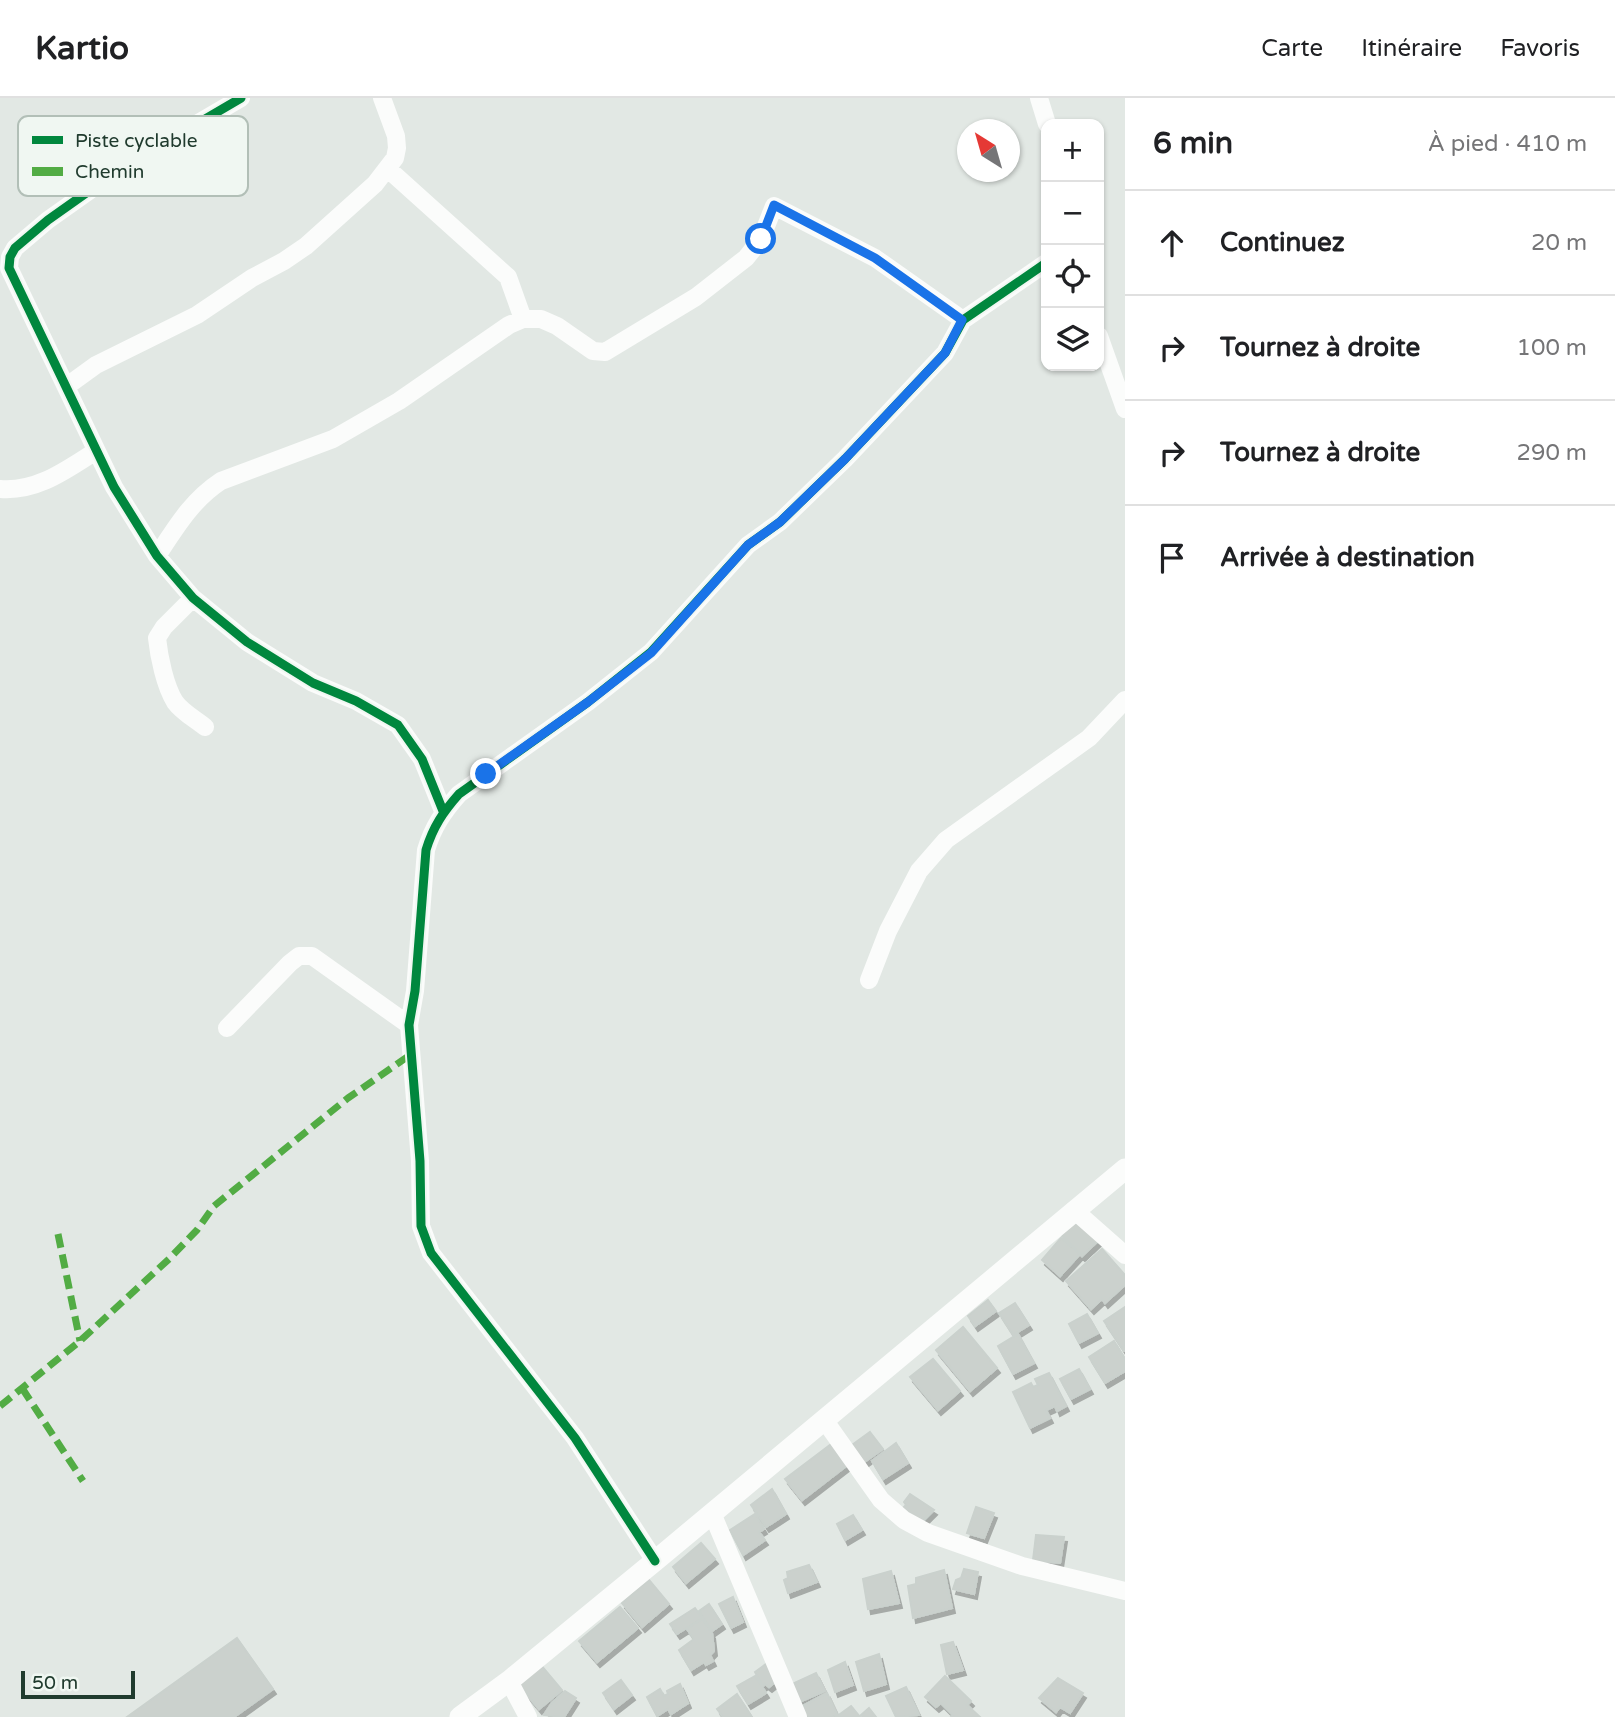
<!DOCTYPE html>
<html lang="fr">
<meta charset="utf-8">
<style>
body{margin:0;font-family:"Varela Round",sans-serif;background:#f2f2f2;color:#202124}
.controls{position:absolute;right:21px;top:21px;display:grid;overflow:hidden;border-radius:14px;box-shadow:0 2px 5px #0004}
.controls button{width:63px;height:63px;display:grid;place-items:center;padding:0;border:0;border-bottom:2px solid #e0e0e0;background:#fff;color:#202124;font:35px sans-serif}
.compass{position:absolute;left:957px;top:21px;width:63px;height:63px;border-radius:50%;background:#fff;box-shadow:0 2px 5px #0004;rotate:323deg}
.scale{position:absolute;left:21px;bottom:18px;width:114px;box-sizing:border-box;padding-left:7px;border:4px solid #203b2e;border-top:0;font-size:19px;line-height:24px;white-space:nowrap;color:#203b2e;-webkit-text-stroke:5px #f0f7f2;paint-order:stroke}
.stop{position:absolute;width:21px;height:21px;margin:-16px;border:5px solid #1a73e8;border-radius:50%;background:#fff}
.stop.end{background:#1a73e8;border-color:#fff;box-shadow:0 2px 7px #0008}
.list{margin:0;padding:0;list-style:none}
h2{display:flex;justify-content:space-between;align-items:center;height:91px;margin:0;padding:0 28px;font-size:30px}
h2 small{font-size:23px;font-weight:400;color:#757577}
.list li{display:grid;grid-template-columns:46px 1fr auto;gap:21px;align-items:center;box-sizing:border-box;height:105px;padding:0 28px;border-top:2px solid #e0e0e0}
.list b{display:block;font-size:26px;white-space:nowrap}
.list em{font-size:23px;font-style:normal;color:#757577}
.icon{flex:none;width:38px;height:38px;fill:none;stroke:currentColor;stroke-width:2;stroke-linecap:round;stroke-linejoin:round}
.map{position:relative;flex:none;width:1125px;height:1619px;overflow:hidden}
header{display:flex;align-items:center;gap:42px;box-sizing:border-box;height:98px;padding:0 35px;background:#fff;border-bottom:2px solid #e0e0e0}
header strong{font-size:33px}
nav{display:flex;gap:38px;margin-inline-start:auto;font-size:24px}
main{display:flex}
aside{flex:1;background:#fff}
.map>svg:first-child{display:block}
</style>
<header>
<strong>Kartio</strong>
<nav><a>Carte</a><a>Itinéraire</a><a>Favoris</a></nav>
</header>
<main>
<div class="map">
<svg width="1125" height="1619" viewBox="0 0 1125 1619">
<defs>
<filter id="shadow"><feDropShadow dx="3" dy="5" stdDeviation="0" flood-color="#0004"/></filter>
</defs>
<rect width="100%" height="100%" fill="#e2e8e4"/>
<path fill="#cbd1cd" stroke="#cad1cd" stroke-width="2" filter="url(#shadow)" d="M1075,1119L1098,1143L1082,1158L1061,1137Z
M1061,1140L1080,1156L1060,1178L1042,1162Z
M1102,1151L1125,1177V1187L1105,1205L1102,1201L1091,1211L1066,1183Z
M988,1202L996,1213L975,1228L968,1218Z
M1015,1205L1029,1227L1013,1237L999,1215Z
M1125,1209V1253H1124L1104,1223Z
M1087,1216L1098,1235L1079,1245L1069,1226Z
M963,1229L997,1270L970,1293L936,1252Z
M1018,1236L1034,1265L1013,1276L998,1248Z
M1114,1243L1125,1261V1273L1105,1285L1089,1259Z
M933,1261L960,1293L938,1312L910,1279Z
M1079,1271L1090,1291L1071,1301L1060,1281Z
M1049,1275L1066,1308L1057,1313L1055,1308L1046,1312L1050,1320L1030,1330L1013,1294L1031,1285L1033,1289L1038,1287L1035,1281Z
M870,1334L883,1351L864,1364L852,1347Z
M834,1344L850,1365L802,1402L785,1381Z
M896,1345L908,1365L883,1381L872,1363Z
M772,1391L786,1416L766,1429L751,1407Z
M910,1396L934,1412L921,1425L903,1410L906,1407L904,1404Z
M976,1409L994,1415L984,1440L967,1435Z
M755,1416L764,1431L759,1434L765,1442L743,1457L730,1432Z
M853,1417L862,1432L845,1442L837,1426Z
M1036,1437L1064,1439L1060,1465L1033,1462Z
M701,1445L715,1461L686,1485L673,1469Z
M809,1467L817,1484L788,1495L784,1482L788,1480L787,1474Z
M964,1471L978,1474L974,1496L953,1491L956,1482L961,1480Z
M944,1472L952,1510L913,1520L908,1488L916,1486V1480Z
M891,1473L899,1505L868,1511L863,1481Z
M649,1482L669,1506L642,1529L622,1505Z
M733,1499L743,1524L731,1530L719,1506Z
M709,1506L722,1526L712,1533L699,1513Z
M620,1509L638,1530L597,1564L579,1543Z
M695,1510L702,1520L677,1536L670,1526Z
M702,1521L712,1535L714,1553L710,1557L713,1563L706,1567L704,1564L691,1572L679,1552L694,1541L687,1531Z
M237,1540L273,1591L234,1619H127Z
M953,1544L963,1572L947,1576L941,1547Z
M879,1556L886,1586L864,1593L856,1564Z
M770,1563L778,1582L769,1589L765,1586L763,1588L755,1574Z
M845,1564L853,1587L835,1594L828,1572Z
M540,1566L562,1592L539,1611L518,1586Z
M816,1575L825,1593L797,1605L790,1587Z
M755,1578L766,1595L748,1606L737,1588Z
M945,1578L971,1603L967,1607L980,1619H951L953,1617L941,1605L936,1609L925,1599Z
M1058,1580L1083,1595L1070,1615L1060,1609L1056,1614L1039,1600Z
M621,1582L632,1597L614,1611L603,1595Z
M680,1586L688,1605L671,1616L668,1611L657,1618L647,1599L660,1591L664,1598L668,1596L667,1593Z
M906,1589L919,1617L896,1619L886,1598Z
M565,1593L576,1600L564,1619L544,1617L552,1605Z
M827,1595L837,1616L832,1619H806L801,1609Z
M737,1596L752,1619H723L717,1611Z
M851,1608L860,1619H836Z
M869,1610L876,1619H863L861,1617Z"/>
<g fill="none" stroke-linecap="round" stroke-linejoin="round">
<path stroke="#fbfcfb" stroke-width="18" d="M241,0L120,71L48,122L15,150L10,159L9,170L114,389L157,458L193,500L247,544L313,585L356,603L398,627L422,661L443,713
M1039,0L1047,26
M388,71L508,179L523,221
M1099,238L1125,311
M67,288L96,267L197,217L252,180L284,163L306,148L375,86L395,60L397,50L396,38L382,0
M0,391C37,394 66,372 96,353
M157,458C176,429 192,402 221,383L333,341L399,303L509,227L523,221H541L557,228L593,253L605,254L696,199L746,160L761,141L774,108L875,160L963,222
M193,500L164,529L157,540C159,559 165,588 175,604C182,614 195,621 205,629
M869,882L888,833L919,773L946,742L1089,640L1125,602
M227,930L290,865L299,858H312L409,927
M1074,1112L1125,1157
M825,1323L881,1402L904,1422L928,1435L1022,1468L1125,1493
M712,1415L798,1619
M655,1463L575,1340L431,1155L421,1128L420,1063L409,927L415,893L426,752C433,729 443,714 459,696L588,604L651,554L748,447L780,424L845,361L945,255L963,222L1046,165
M509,1583L528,1619"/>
<path stroke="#fbfcfb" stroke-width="21" d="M460,1619L509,1583L655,1463L1125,1071"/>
<path stroke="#52ac44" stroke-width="7" stroke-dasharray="14 7" stroke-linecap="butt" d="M58,1136L80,1243
M22,1290L83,1383
M0,1308L80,1243L169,1161L197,1132L214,1108L348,1000L410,957"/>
<g stroke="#f0f7f2" stroke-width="13">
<path id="cycleway" d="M241,0L120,71L48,122L15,150L10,159L9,170L114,389L157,458L193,500L247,544L313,585L356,603L398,627L422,661L443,713
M655,1463L575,1340L431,1155L421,1128L420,1063L409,927L415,893L426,752C433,729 443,714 459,696L588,604L651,554L748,447L780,424L845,361L945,255L963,222L1046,165"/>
</g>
<use href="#cycleway" stroke="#00873e" stroke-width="9"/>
</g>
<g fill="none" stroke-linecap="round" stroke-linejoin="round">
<path stroke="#1a73e8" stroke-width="9" d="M486,676L588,604L651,555L748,447L780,424L845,361L945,255L962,222L875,160L774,107L761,141"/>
</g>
<rect x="18" y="18" width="230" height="80" rx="10" fill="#f0f7f2" stroke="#b2bfb7" stroke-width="2"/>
<rect x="32" y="38" width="31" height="8" fill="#00873e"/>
<rect x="32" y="69" width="31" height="9" fill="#52ac44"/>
<g font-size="19" fill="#203b2e">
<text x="75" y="49">Piste cyclable</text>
<text x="75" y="80">Chemin</text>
</g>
</svg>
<div class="controls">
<button>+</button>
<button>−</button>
<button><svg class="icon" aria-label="locate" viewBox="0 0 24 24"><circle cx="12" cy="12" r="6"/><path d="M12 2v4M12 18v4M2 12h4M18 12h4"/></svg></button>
<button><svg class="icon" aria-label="layers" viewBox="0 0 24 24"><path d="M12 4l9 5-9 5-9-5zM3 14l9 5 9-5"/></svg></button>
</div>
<svg class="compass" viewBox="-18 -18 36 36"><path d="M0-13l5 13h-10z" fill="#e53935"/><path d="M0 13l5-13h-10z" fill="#757577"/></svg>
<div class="scale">50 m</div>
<div class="stop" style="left:761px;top:141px"></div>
<div class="stop end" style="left:486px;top:676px"></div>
</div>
<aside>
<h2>6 min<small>À pied · 410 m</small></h2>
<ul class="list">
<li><svg class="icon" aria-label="ahead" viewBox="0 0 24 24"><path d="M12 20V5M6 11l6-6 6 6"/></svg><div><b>Continuez</b></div><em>20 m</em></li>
<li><svg class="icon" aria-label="right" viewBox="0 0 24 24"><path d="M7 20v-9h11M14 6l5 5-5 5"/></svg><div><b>Tournez à droite</b></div><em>100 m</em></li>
<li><svg class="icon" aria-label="right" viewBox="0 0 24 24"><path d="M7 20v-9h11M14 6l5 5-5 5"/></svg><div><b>Tournez à droite</b></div><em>290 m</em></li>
<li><svg class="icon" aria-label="arrive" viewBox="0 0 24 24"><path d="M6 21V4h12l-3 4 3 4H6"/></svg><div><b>Arrivée à destination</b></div></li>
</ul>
</aside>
</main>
